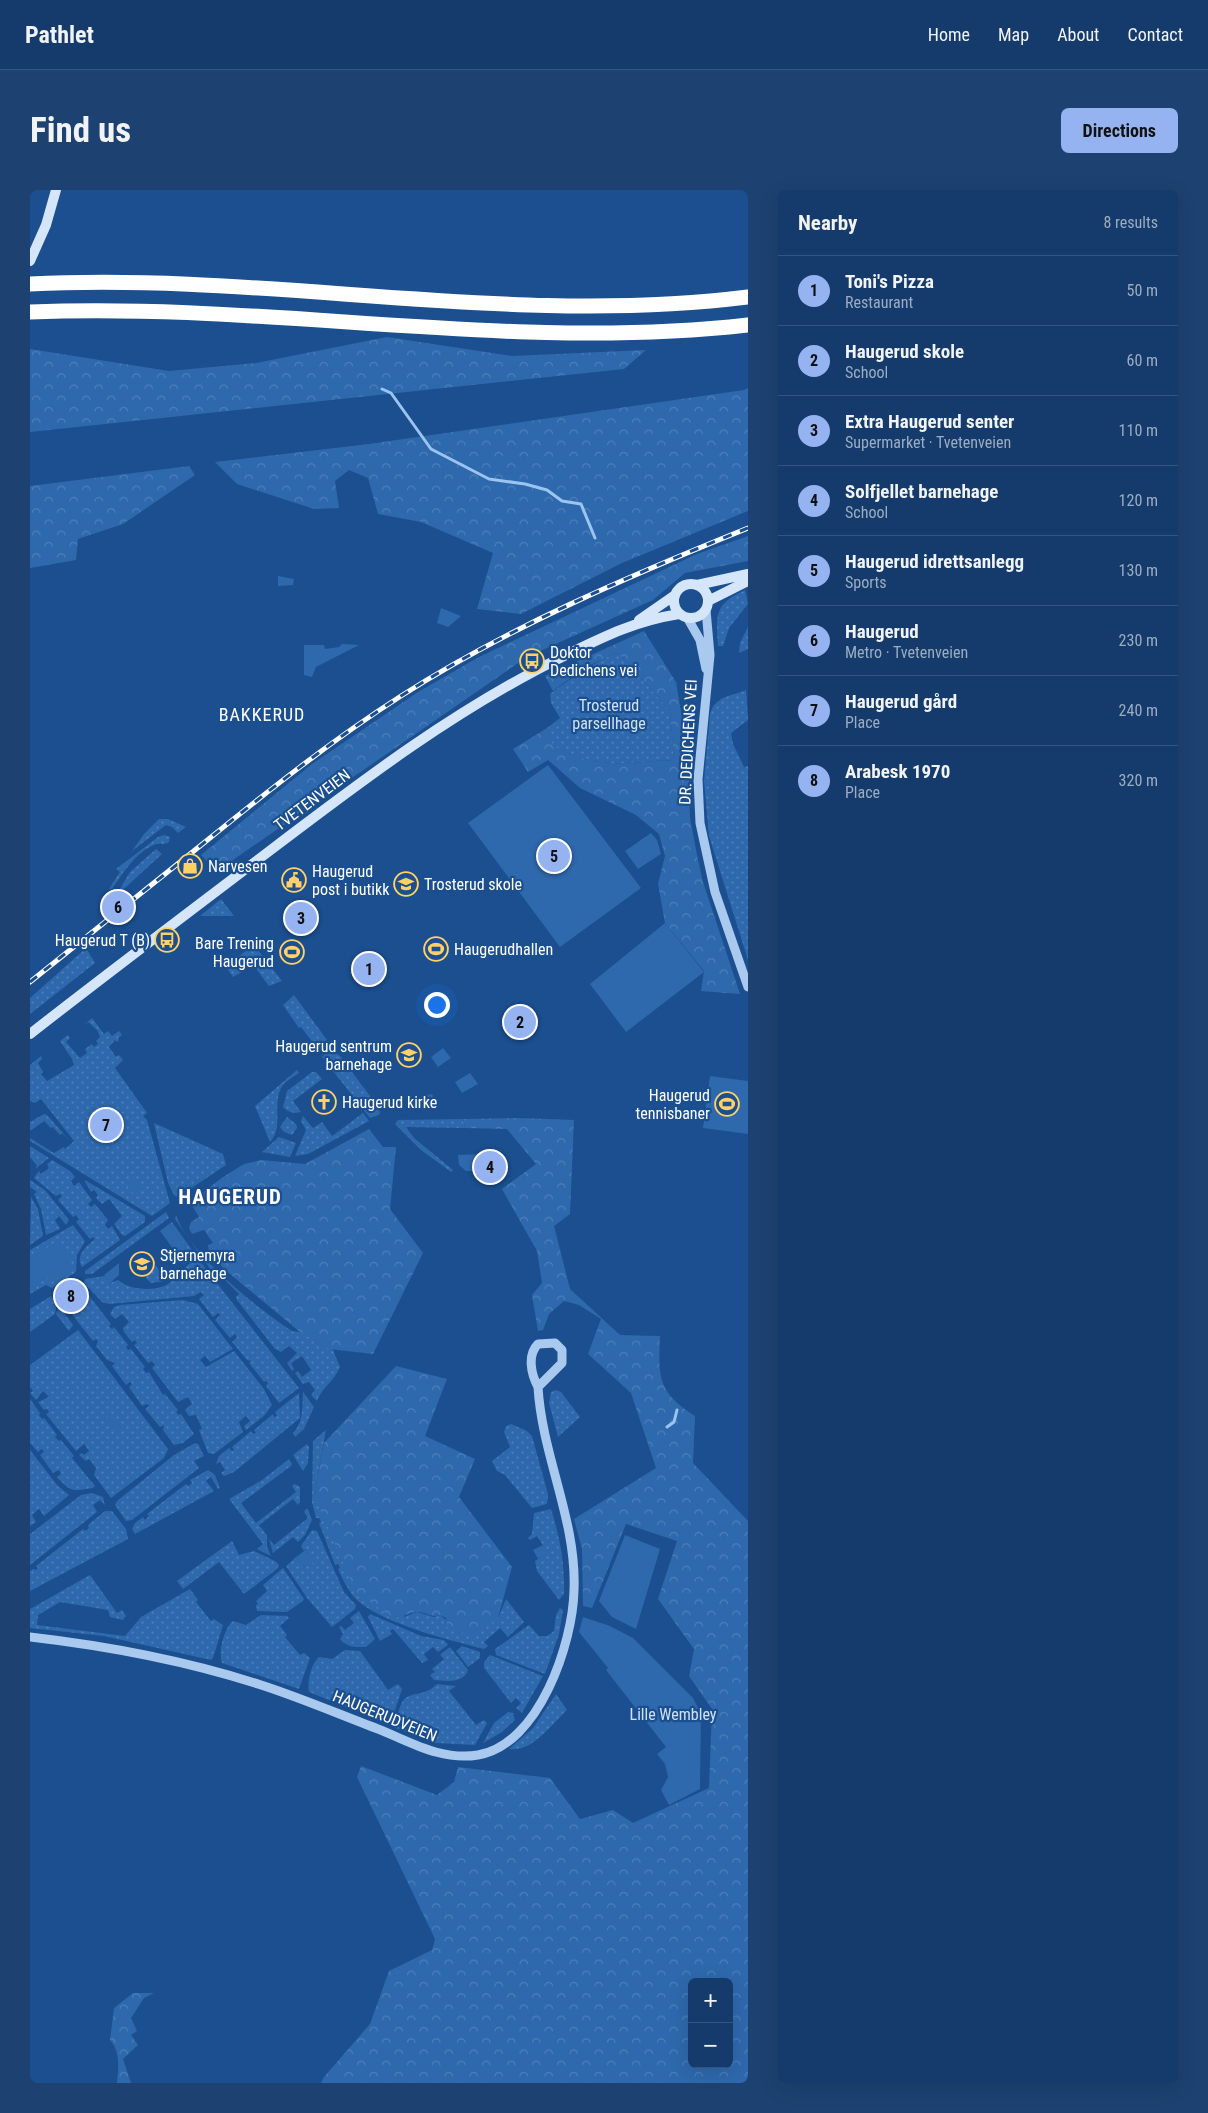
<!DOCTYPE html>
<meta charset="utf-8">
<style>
body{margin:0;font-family:"Roboto Condensed",sans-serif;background:#1d4271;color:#f1f3f6}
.controls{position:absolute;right:15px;bottom:15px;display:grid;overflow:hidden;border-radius:8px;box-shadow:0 5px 20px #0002}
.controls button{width:45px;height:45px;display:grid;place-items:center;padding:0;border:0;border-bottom:1px solid #33557e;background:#143b6b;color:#f1f3f6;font:25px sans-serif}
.you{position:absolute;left:406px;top:814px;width:18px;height:18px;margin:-12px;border:4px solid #fff;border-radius:50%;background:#1a73e8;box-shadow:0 0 0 8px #1a73e833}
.badge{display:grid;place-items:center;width:32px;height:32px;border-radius:50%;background:#95b2f1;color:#111;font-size:16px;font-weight:700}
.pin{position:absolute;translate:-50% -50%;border:2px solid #fff;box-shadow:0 1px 5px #0006}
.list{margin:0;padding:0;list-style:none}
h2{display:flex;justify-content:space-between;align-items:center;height:65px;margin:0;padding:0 20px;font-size:21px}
h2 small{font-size:16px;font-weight:400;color:#9dadc1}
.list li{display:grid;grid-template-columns:32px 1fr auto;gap:15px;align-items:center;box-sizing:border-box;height:70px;padding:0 20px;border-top:1px solid #33557e}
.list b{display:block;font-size:19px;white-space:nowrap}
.list p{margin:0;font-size:16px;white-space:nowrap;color:#9dadc1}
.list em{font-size:16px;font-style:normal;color:#9dadc1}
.map{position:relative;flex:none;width:718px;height:1893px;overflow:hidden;border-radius:8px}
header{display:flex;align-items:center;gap:30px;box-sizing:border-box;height:70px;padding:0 25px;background:#143b6b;border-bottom:1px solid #33557e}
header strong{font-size:24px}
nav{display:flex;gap:28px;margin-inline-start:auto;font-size:18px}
.intro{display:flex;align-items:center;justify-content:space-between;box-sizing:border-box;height:120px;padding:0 30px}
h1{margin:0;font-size:35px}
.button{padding:12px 22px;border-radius:8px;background:#95b2f1;color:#111;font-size:18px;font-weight:700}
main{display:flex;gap:30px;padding:0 30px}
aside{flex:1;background:#143b6b;border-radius:8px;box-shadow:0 5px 20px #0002}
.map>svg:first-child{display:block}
</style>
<header>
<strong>Pathlet</strong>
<nav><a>Home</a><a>Map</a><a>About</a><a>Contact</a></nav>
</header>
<div class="intro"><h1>Find us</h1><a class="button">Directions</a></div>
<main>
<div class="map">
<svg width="718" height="1893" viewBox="0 0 718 1893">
<defs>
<pattern id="grass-dots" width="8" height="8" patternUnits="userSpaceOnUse" patternTransform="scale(1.25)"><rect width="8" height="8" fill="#2e69ad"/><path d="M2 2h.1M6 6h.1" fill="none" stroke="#4d80b9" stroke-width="1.8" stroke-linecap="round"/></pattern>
<pattern id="forest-crowns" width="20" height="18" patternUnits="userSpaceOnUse" patternTransform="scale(1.25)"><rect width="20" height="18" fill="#2e69ad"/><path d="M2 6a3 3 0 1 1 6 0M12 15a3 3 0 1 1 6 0" fill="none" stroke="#4d80b9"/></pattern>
</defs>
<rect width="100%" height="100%" fill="#1b4f8f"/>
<path fill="url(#grass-dots)" d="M715,400L718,414L699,438L693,456H688C686,425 684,414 715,400Z
M718,437V459L709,463L710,453Z
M586,463L594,469L640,521L644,570C597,572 564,581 522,555L517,538L530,528L521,513L520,504C541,488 561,474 586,463Z
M716,500L718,530L701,543L703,554L714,577L718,576V770L679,646L674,591L680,524C686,505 700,507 716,500Z
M129,629H138L156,637L148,643L142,637L136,635L102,661L114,644Z
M134,645L140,647L139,652C134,656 130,652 124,655C106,662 92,684 82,699H79L90,682L86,679L128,647Z
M126,659L132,664L85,707L100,682Z
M191,709L204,726H170Z
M224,755L252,791L239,796L218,768L207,776L212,782L203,787L198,780L200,773Z
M56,758L65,773L0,824V808Z
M264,805L297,850L287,858L271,837L269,838L253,815Z
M62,828L74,844L78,841L82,846L89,841L92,845L88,848L89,850L87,852L85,850L79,857L86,867L89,865L93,870L85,878L117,923L113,926L117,930L140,1013L122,1026L0,951V948L24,963L34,957L35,959L44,951L11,909L5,913L0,911V875L11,866L12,869L8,873L13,882L11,884L17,891L44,875L42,869L30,851L38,845L40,848L36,852L50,868L57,863L55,859L62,854L64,857L68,854L66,851L70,847L67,840L58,832L52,836Z
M300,859L310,866L346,914L350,922L349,925L340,928L292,867Z
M267,880L269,883C263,887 254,892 251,898C242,916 254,937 240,952L225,916Z
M282,882H286L292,889L263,911L271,922C265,924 257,922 253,917L257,901Z
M333,923L339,931L278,964L265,966L276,940L271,931L273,926L283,938L292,932L302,946Z
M14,924L17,925L39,950L32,943L30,945L23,937L21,938L14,931L0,941V932Z
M257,927L266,934L267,938L262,945L254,942L250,937Z
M433,929L435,938L376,937L384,948L423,980L421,982L391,960L365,934L368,930Z
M124,933L193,964L196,975L148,1007L144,1005L138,993Z
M249,947L266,953L260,967L232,962Z
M0,956L19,968L5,979L7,976L0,967Z
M22,970L40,981L45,987L41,991L44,996L49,992L62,1010L58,1014L61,1017L65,1014L78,1030L75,1035L78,1039L82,1036L90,1050L52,1077C45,1066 56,1056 65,1049L63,1047L60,1049L46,1032L49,1029L46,1025L43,1027L28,1010L32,1006L30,1004L26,1006L4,988L9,981L11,984L19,978L17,974Z
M0,990L15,1000L39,1030L36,1035L29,1026L25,1030L30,1039L16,1045L11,1019L4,1004L7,1002L0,997Z
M55,990L115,1026V1032L95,1046L92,1045L84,1034L92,1026L79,1009L72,1014L66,1008L68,1005L64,1000L61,1002L55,992Z
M1,1007L8,1019L13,1046L0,1055Z
M136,1022L139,1028L62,1084H55V1081Z
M146,1025C159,1064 227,1118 262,1141L270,1142L303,1160L310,1177C303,1193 293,1196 287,1211L281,1205L285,1200L279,1192L273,1194L265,1183L268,1181L272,1187L281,1180L272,1166L261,1173L264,1179L262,1181L257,1173L267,1163L259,1156L251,1162L245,1159L207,1110L206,1107L209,1104L186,1081L183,1083L145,1029Z
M142,1032L172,1074L269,1198L249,1213L236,1196L238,1193L236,1191L234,1192L219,1173L221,1171L217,1170L202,1152L207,1147L205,1144L200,1148L185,1130L190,1125L188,1123L183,1127L169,1109L174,1105L171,1102L164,1106L79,1114L72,1112L54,1093L55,1089L75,1086L80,1093L88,1090C99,1100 125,1102 138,1094C148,1087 156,1076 165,1069L139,1034Z
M43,1035L55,1051L47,1065L46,1082L22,1098L16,1095L0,1104V1060Z
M125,1075L133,1085L139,1081L140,1084L136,1091L121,1093L116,1088V1082Z
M43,1090L50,1094L81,1134L79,1136L82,1139L84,1137L98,1155L96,1157L98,1160L101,1159L115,1177L113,1179L116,1183L119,1182L133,1205L135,1204L148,1220L146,1222L149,1225L151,1224L164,1244L153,1253L144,1255L133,1240L134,1235L130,1237L115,1219L119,1216L117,1214L112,1216L99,1197L102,1194L100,1192L96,1195L82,1176L85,1173L77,1170L66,1156L68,1151L66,1149L63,1151L25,1103Z
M21,1106L27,1114L25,1124L0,1142V1119Z
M153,1110L168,1114L203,1159L180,1172L175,1166L170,1170L176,1177L204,1161L234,1199L242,1215L235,1225L216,1240L214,1236L220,1231L216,1226L209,1232L213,1242L184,1264L178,1263L169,1240L172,1239L166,1225L159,1226L155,1220L162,1214L158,1207L148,1212L122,1178L125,1175L122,1171L118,1173L104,1155L107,1153L105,1150L102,1152L94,1142L93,1138L99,1132L92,1124L85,1129L80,1124L84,1117L90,1115Z
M29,1116L43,1135L39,1141L26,1124Z
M48,1140L138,1259L134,1268L81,1308L64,1285L66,1278L59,1269L56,1271L49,1265L52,1263L54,1265L59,1261L54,1254L46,1261L16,1224L19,1222L17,1219L14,1220L8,1212L19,1207L13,1201L6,1210L0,1203L3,1201L0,1197V1175Z
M526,1200L531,1202L550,1227L528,1247L519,1213L521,1202Z
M273,1202L284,1217L274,1239L265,1247L263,1243C274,1231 272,1217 273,1202Z
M269,1203L270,1228L204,1282L194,1286L191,1283L195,1280L190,1272L186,1274L189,1266L199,1258L202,1261L204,1260L202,1257L221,1241L223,1244L226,1243L224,1240L243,1224L244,1227L247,1226L245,1222Z
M0,1209L10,1223L9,1225L12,1229L14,1228L27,1245L25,1247L29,1251L31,1250L44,1266L42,1268L65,1296L63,1298C43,1301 41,1303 27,1287L31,1284L29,1280L23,1283L10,1265L14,1262L12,1259L8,1262L0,1253Z
M481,1234L497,1241L502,1246L518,1304L517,1314L502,1318L475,1285L467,1281L462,1271L480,1257L474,1242L476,1236Z
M296,1240L284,1306L374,1427L387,1422L404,1427L410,1425L417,1431L468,1428L476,1409L494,1432L478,1447L470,1438L454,1452L458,1456L454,1459C420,1450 347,1433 323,1406C317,1398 312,1388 308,1379L310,1378L308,1374L305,1375L289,1333L291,1332L289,1328H286L282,1312L283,1251Z
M165,1253L168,1254L174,1266L164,1271L169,1278L102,1330L96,1331L85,1315L87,1311L144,1265Z
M277,1254L279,1257L278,1273L273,1281L263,1265Z
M0,1260L27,1295L39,1305L14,1326L9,1319L2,1325L6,1332L0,1336Z
M259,1269L262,1274L261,1276L211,1313L226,1333L266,1302L262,1296L265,1294L270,1297V1312L268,1315L263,1309L229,1335L237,1345V1357L241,1366L227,1359L233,1354L199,1309L232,1290Z
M178,1280L185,1285L190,1298L188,1299L181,1287L176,1291L184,1301L105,1344L102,1339L105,1333L113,1327L115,1330L119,1326L117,1324L156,1294L159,1296L162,1293L160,1290Z
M62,1303L73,1307L75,1315L70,1310L63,1315L67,1322L0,1375V1344L51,1305Z
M276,1319H278L282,1330L275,1345L268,1352L263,1347L243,1363L239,1349L244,1355L278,1328L274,1322Z
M521,1319C530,1347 535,1375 534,1404L529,1410L507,1381L505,1371L518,1363L507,1346L500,1350L498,1348L502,1344L504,1323Z
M75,1321H82L96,1339L98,1349L0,1401V1381L3,1379L6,1380L8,1378L6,1376L53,1339L55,1341L59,1338L58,1335Z
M282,1340L287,1341L314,1402L326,1415L325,1419L302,1437L277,1408L256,1376L266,1367L275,1377L276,1359L274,1361L271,1356Z
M202,1351L209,1365L224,1361L245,1371L249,1375L247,1379L214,1404L189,1372L153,1399L147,1391Z
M253,1378L274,1409L273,1411L257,1422L227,1421L226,1415L228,1414L226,1411L237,1401L233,1395Z
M60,1385L87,1423L92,1420L96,1426L93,1430L80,1427L78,1420L30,1412L8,1425L7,1435L95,1446L111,1427L160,1399L168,1410L166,1412L181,1431L184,1429L193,1435L183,1468L181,1470L74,1446L0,1438V1419Z
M530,1418L533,1420L529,1444L515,1484L466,1465L465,1459L499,1435L509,1446H517L524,1441L526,1425Z
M329,1421L345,1449L336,1457C324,1457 318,1458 310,1449L313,1444L309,1437L311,1436L315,1440L324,1433L320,1428Z
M340,1424L391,1446L414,1450L418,1455L408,1462L403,1457L394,1464L398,1470L392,1473L363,1439L360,1441L362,1444L350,1451L338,1427Z
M231,1425L257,1426L259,1428L250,1436L257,1445L255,1447L270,1465L274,1463L280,1468L269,1499L192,1473C188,1462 194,1438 203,1431L216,1435Z
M432,1456L450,1462V1468L438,1477L426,1461Z
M420,1457L438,1480C433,1494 416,1491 404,1490L400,1485L405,1482L402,1479L414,1469L410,1465Z
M315,1460L330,1461L358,1500L368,1494L372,1499L361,1532L358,1534L279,1502C277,1491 281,1474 289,1467L302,1469Z
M460,1465L513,1486L492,1523L486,1518L491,1513L486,1508L481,1513L454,1478V1472Z
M407,1494L426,1496L419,1501L446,1535L454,1530L457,1533L445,1555L406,1553L366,1538C366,1530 370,1510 377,1507C390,1501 394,1506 407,1494Z
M526,1504L537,1520C523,1533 502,1563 479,1559L503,1538Z
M478,1522L483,1523L485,1530L472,1542L453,1553L464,1533Z"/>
<path fill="url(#forest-crowns)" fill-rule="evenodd" d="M357,147L482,166L616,160L594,179L0,242V159L139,181L226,173Z
M718,198V321L592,373L491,424L447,419L463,363L391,332L348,324L338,288L319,280L305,291L309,318L284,319L207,294L185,272L339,254L714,200Z
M159,276L165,285L93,334L48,349L46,370L0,378V296Z
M718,346V371L655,383L623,410L497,467L187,681L171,665L282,574L388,502L449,467L667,364Z
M614,441L646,492L658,563L660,628L668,670L673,692L710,804L671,801L674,781L635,733L628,694L635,666L629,644L606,625L550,598L518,570L498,582L483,559L517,538L523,555C564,581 597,572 644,570L640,521L594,469L586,463L554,478L523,501L515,486Z
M489,928L544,930L540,1024L524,1036L540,1099L590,1145L630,1146C628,1188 628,1203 665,1226L663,1273L718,1331V1893H291L294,1887L340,1834L359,1781L402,1760L405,1749L327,1587L331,1576L407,1605L424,1592L428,1577L520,1588L550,1629L583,1620L603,1633L679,1598L682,1519L659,1486L664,1459L628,1409L647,1351L596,1334L562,1418L553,1416L552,1359L544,1329L626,1278L601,1203L558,1164L571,1129L549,1115L534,1111L519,1124L513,1140L508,1141L502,1105L512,1093L507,1061L472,999L506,974L477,939L435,938L433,929ZM662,1792H699V1874H662Z
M339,939L353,957H366L360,1019L393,1063L343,1164L299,1159L270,1142L194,1079L179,1062L178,1055L183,1053L174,1040L162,1044L159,1038L161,1032L169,1027L160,1012L193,987L214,974L231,970L275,974Z
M366,1176L417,1189L395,1246L445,1269L429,1307L482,1377L468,1428L445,1446L418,1440L416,1428L410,1425C401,1428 395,1421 386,1422C379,1423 371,1428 363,1428L326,1402L284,1306L294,1253Z
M103,1803H124L114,1808L101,1828L107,1841L101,1845L108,1855L93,1869L101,1893H87C88,1878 91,1862 80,1850L84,1818Z"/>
<path fill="#2e69ad" d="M248,386L264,389L263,395L248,396Z
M411,418L431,426L418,437L407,433Z
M312,454L329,455L286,477L282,487L274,485V455H294L295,459L309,457Z
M518,575L611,698L530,757L438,633Z
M621,643L627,650L631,664L608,679L595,661Z
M635,733L674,782L596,842L560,794Z
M413,858L421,868L408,877L401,867Z
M440,883L448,894L432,903L425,892Z
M680,886L718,891V944L673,938Z
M402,904L407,915L393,916L390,907Z
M454,964L456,981H436L429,975L428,965Z
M98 997a6 6 0 1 1 12 0a6 6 0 1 1-12 0Z
M139,1034L162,1065L154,1074L130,1041Z
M25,1053L41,1069L39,1080L22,1092L18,1088L0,1095V1068Z
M89,1073V1085L80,1093L74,1085Z
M81,1224L92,1238L86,1244L74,1230Z
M595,1345L630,1359L606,1439L582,1427L569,1411Z
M513,1355L519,1363L508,1369L503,1360Z
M277,1359L286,1371L275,1377L266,1367Z
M553,1427L580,1436L603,1448L663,1508L671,1524L670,1599L639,1615L631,1600L638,1587L635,1574L627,1564L636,1557L576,1480L578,1478L549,1442Z"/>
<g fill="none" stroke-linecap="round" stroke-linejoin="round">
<path stroke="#9cc4f0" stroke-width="3" d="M352,199L361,203L401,259L459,289L495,294L517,300L532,311L551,314L565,348
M637,1237L644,1232L647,1220"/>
<path stroke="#a9c9ee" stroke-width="9" d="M676,420L680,465L668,589L670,633L685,702L718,797
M658,429L670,450L676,479
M0,1447C78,1456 153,1470 228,1494C269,1507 308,1524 348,1539C381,1552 411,1571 448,1565C509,1555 543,1453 544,1400C547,1331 512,1266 508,1197L532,1173V1160L525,1153L508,1154C497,1165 501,1184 508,1197"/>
<path stroke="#d6e6fa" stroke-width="10" d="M0,71L16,35L26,0
M644 411a17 17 0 1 1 34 0a17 17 0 1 1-34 0Z
M667,395L718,384
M678,411L718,391
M609,430L645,405
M0,844C73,787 147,731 221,675C321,599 421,521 536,465C575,446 605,431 649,424"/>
<path stroke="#fff" stroke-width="15" d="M0,94C240,82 478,137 718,107
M0,122C240,112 478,162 718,135"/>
<g stroke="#fff" stroke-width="5">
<path id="rail" d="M0,792C58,745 117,699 175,652C238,601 302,550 371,506C479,437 599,386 718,338"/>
</g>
<use href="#rail" stroke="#1b4f8f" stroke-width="3" stroke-dasharray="9" stroke-linecap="butt"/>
</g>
<defs>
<g id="bus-ring" transform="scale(1.25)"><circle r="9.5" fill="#1b4f8f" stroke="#ffd166" stroke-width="1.5"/><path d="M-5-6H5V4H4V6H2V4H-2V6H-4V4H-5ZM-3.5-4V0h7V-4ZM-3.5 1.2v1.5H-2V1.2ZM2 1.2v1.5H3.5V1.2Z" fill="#ffd166"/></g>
<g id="shop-ring" transform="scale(1.25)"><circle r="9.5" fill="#1b4f8f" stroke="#ffd166" stroke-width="1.5"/><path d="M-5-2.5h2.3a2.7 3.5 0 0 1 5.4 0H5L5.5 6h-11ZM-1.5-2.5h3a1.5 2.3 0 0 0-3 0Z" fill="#ffd166"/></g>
<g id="civic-ring" transform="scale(1.25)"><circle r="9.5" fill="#1b4f8f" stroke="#ffd166" stroke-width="1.5"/><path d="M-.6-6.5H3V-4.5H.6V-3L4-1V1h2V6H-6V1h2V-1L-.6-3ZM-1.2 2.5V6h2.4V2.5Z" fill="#ffd166"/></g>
<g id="school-ring" transform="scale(1.25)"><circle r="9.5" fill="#1b4f8f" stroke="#ffd166" stroke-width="1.5"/><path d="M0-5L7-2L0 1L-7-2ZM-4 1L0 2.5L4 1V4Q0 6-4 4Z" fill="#ffd166"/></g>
<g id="stadium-ring" transform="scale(1.25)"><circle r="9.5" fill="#1b4f8f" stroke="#ffd166" stroke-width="1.5"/><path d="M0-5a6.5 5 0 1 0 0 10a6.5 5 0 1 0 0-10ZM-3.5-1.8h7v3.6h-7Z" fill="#ffd166"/></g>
<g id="church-ring" transform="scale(1.25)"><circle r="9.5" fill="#1b4f8f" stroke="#ffd166" stroke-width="1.5"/><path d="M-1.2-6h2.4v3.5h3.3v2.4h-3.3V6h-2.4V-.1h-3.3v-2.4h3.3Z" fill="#ffd166"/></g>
</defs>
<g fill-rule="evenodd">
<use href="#bus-ring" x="502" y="471"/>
<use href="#shop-ring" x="160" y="676"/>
<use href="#civic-ring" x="264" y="690"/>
<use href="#school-ring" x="376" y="694"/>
<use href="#bus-ring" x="137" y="750"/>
<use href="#stadium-ring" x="406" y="759"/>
<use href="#stadium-ring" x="262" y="762"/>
<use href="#school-ring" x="379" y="865"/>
<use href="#church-ring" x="294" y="912"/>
<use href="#stadium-ring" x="697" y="914"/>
<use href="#school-ring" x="112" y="1074"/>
</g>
<g text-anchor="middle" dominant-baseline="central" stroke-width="4.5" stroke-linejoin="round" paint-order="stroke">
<g font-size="16" fill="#fff" stroke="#1b4f8f" text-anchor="start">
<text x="520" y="462">Doktor<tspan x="520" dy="18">Dedichens vei</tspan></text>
<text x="178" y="676">Narvesen</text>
<text x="282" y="681">Haugerud<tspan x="282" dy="18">post i butikk</tspan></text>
<text x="394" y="694">Trosterud skole</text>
<text x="120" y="750" text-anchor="end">Haugerud T (B)</text>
<text x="244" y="753" text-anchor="end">Bare Trening<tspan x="244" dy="18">Haugerud</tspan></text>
<text x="424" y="759">Haugerudhallen</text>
<text x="362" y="856" text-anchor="end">Haugerud sentrum<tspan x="362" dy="18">barnehage</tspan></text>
<text x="680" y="905" text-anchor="end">Haugerud<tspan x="680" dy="18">tennisbaner</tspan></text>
<text x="312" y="912">Haugerud kirke</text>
<text x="130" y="1065">Stjernemyra<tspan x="130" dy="18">barnehage</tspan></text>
</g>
<g font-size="16" fill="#cfe3fa" stroke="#1b4f8f">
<text x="579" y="515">Trosterud<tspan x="579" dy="18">parsellhage</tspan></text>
<text x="643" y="1524">Lille Wembley</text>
</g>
<g font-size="16" fill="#fff" stroke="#1b4f8f">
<text transform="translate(658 552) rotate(-87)">DR. DEDICHENS VEI</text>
<text transform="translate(282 610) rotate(-37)">TVETENVEIEN</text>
<text transform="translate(355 1526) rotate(22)">HAUGERUDVEIEN</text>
</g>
<g font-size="18" letter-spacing="1" fill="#fff" stroke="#1b4f8f">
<text x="232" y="524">BAKKERUD</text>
</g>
<g font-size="21" font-weight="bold" letter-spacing="1" fill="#fff" stroke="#1b4f8f">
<text x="200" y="1007">HAUGERUD</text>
</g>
</g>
</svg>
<div class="controls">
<button>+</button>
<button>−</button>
</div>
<div class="you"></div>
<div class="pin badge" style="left:339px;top:779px">1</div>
<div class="pin badge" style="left:490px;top:832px">2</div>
<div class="pin badge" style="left:271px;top:728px">3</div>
<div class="pin badge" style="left:460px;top:977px">4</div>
<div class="pin badge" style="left:524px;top:666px">5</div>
<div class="pin badge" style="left:88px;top:717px">6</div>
<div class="pin badge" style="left:76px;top:935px">7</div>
<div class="pin badge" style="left:41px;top:1106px">8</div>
</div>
<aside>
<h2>Nearby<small>8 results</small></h2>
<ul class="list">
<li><span class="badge">1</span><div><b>Toni's Pizza</b><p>Restaurant</p></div><em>50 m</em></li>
<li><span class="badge">2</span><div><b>Haugerud skole</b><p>School</p></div><em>60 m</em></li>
<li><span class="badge">3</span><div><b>Extra Haugerud senter</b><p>Supermarket · Tvetenveien</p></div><em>110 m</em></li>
<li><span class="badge">4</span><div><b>Solfjellet barnehage</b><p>School</p></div><em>120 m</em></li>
<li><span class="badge">5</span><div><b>Haugerud idrettsanlegg</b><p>Sports</p></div><em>130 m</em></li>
<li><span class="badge">6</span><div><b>Haugerud</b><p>Metro · Tvetenveien</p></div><em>230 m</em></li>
<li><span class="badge">7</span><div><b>Haugerud gård</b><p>Place</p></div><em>240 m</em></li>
<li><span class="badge">8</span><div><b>Arabesk 1970</b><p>Place</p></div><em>320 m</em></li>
</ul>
</aside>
</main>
